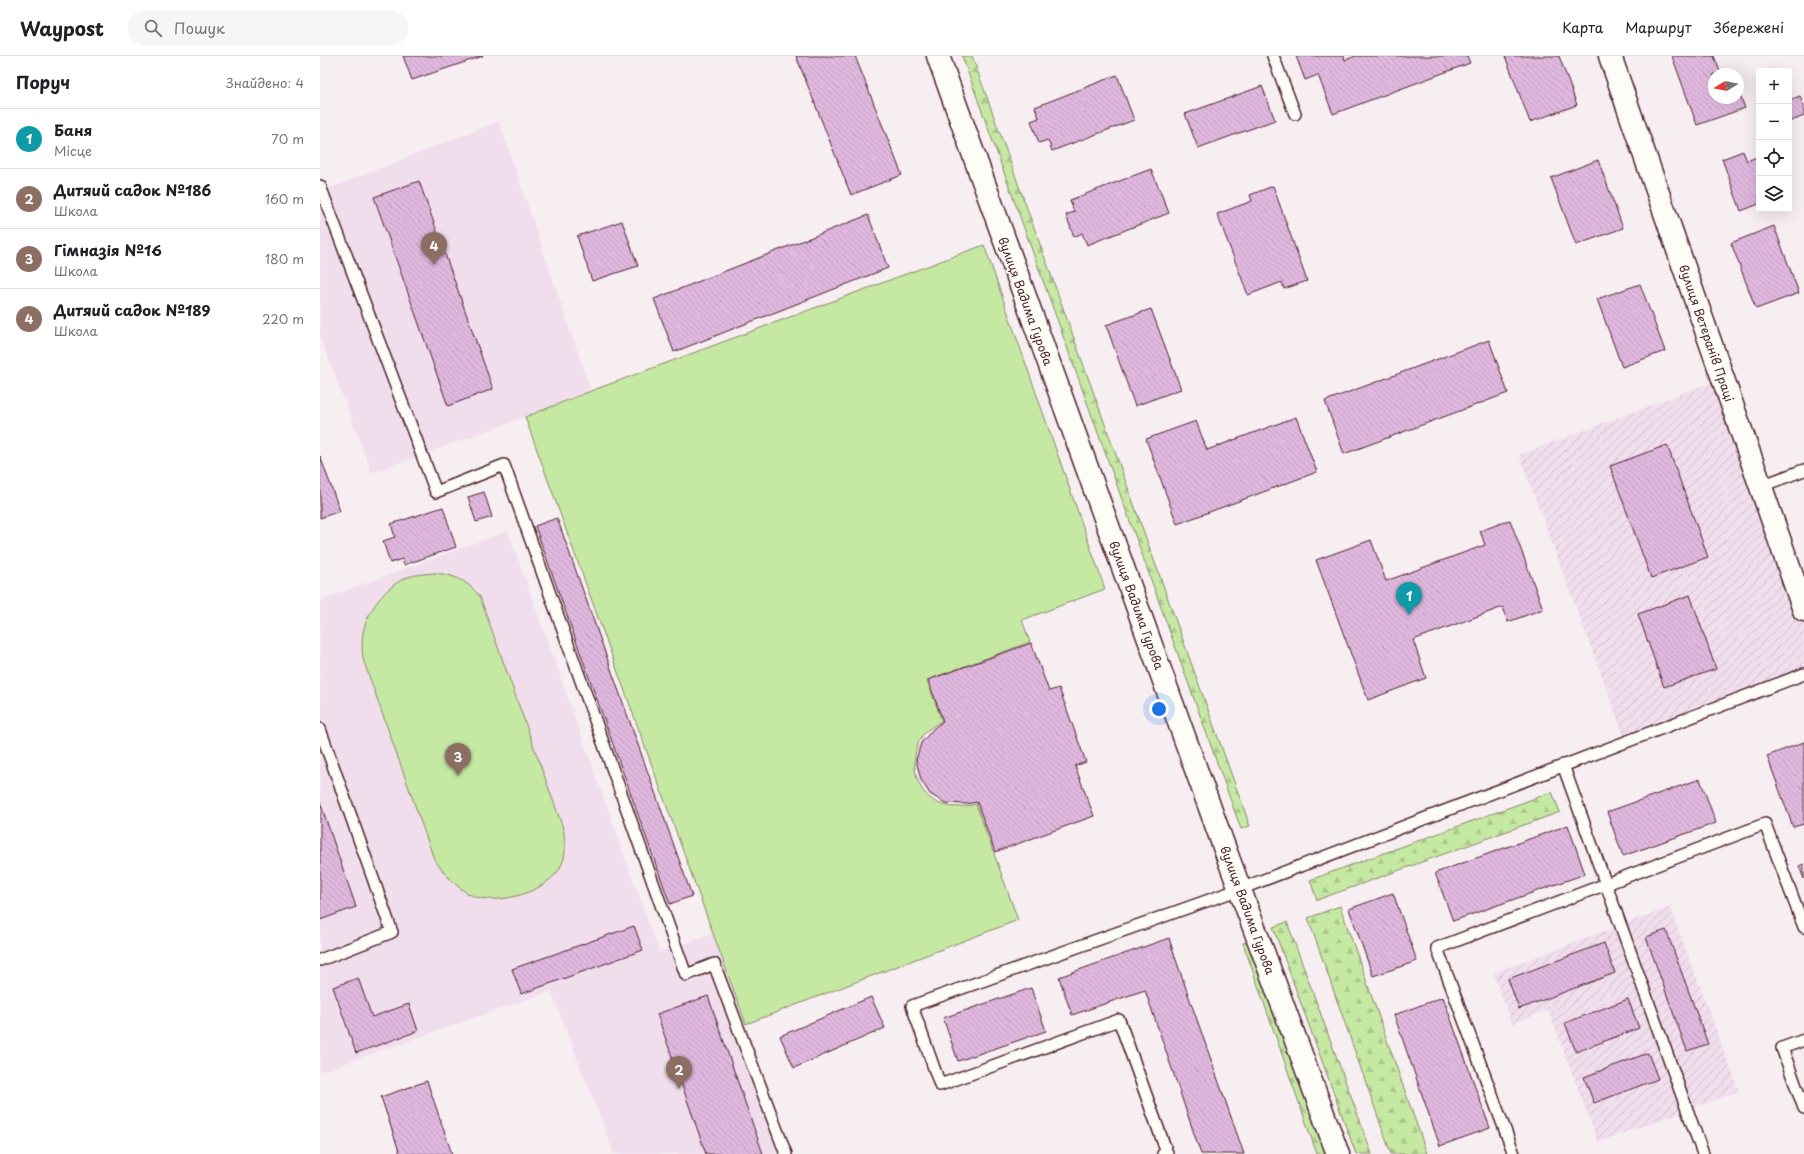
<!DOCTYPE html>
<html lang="uk">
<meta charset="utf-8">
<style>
body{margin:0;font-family:"Playpen Sans",sans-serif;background:#f6f6f6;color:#202124}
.controls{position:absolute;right:12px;top:12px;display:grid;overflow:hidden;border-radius:4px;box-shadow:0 4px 16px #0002}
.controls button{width:36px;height:36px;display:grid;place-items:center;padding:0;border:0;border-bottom:1px solid #e0e0e0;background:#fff;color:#202124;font:20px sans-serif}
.compass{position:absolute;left:1388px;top:12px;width:36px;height:36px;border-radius:50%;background:#fff;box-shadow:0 4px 16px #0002;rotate:260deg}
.you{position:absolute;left:839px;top:653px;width:14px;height:14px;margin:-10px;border:3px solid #fff;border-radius:50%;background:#1a73e8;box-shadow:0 0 0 6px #1a73e833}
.badge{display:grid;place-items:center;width:26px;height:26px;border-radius:50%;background:#0f766e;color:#fff;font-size:13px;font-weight:700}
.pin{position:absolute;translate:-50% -33px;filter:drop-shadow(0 1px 2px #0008)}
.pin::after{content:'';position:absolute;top:21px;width:14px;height:12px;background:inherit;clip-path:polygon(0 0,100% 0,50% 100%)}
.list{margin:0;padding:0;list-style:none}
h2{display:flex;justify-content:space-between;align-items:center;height:52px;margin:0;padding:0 16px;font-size:17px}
h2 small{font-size:13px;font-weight:400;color:#757577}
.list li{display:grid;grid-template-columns:26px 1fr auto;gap:12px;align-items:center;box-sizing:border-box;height:60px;padding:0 16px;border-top:1px solid #e0e0e0}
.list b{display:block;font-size:15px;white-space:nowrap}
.list p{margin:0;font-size:13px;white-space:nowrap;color:#757577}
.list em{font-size:13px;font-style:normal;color:#757577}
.icon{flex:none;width:22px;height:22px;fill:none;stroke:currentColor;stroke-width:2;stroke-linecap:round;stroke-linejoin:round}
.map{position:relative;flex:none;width:1484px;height:1098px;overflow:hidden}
header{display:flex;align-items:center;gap:24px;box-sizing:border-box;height:56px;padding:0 20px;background:#fff;border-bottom:1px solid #e0e0e0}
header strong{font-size:19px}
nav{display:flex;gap:22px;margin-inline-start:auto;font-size:14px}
.search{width:280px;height:36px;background:#f6f6f6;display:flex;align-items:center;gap:10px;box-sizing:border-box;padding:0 14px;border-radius:22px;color:#757577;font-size:15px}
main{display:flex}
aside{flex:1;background:#fff}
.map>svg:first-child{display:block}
</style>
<header>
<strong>Waypost</strong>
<div class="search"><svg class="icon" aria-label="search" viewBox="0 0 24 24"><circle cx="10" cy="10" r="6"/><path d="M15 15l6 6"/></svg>Пошук</div>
<nav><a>Карта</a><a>Маршрут</a><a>Збережені</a></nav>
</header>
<main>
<aside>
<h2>Поруч<small>Знайдено: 4</small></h2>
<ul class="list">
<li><span class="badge" style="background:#0f9aa8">1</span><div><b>Баня</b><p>Місце</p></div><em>70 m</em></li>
<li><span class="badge" style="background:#8d6e63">2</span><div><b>Дитяий садок №186</b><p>Школа</p></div><em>160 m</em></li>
<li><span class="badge" style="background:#8d6e63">3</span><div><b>Гімназія №16</b><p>Школа</p></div><em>180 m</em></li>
<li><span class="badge" style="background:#8d6e63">4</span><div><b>Дитяий садок №189</b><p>Школа</p></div><em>220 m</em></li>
</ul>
</aside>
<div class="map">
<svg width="1484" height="1098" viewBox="0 0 1484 1098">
<defs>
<pattern id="industrial-furrows" width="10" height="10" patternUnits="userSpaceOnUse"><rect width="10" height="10" fill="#f0deec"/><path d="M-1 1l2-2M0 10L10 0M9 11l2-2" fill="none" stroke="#cfbecb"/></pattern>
<pattern id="forest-firs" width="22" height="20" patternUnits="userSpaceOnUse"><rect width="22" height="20" fill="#c5e9a2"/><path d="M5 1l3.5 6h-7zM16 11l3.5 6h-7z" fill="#abc78c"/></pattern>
<pattern id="building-back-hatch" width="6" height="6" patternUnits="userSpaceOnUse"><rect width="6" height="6" fill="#e0b8df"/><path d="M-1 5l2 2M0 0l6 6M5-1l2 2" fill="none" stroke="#c29ec0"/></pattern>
</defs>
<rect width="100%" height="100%" fill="#f7eef2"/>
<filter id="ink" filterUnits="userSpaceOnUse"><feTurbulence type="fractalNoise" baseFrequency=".025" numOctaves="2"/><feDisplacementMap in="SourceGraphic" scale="8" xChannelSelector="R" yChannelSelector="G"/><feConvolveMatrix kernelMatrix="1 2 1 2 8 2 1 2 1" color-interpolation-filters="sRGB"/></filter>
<g filter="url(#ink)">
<path fill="#f0deec" d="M179,65L271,335L205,361L52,417L0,281V136Z
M188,475L339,896L393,878L473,1098H294L231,935L0,1016V544Z"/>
<path fill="url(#industrial-furrows)" d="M1403,322L1484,554V618L1306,685L1199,399Z
M1350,851L1419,1035L1278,1086L1228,954L1192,968L1173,917Z"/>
<path fill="url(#forest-firs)" stroke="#888466" d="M642,0H652L930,770L921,773Z
M1232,736L1240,756L997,844L990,824Z
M1020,850L1107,1098H1071L988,862Z
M967,866L1052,1098H1036L953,871Z
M935,883L1010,1098H997L923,887Z"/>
<path fill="#c5e9a2" stroke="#888466" d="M664,189L785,533L702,564L710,586L607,624L622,665C614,669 606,674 601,682C588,704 595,741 623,749C634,752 645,751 656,748L698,864L426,968L205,361L271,335Z
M115,517C135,519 148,525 160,541L243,772C245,784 247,797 242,808C230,836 177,851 151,839C135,831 124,817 114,803L43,603C42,592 41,580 45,569C51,550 69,528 88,521C97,518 106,518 115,517Z"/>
<path fill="url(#building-back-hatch)" stroke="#4a1f2b" d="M83,0H163L92,24Z
M476,0H535L582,119L531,139Z
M976,0H1024L1025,4L1036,0H1147L1150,7L1013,58L998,19L985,24Z
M1185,0H1239L1257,49L1210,66Z
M1352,0H1394L1401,18H1394V42H1418V35L1425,52L1377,69Z
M797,19L814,64L732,95L728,84L719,87L711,65L719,62L715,51Z
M942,30L955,64L878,92L865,58Z
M1480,40L1484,51V60L1469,66V44Z
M1423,95L1427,105L1439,100V148L1421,155L1402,103Z
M1278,104L1303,172L1256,189L1231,122Z
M831,113L849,157L767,189L762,177L754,181L746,159L754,156L750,144Z
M99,125L173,333L128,350L54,141Z
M953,130L987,225L964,233L962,226L928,239L897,158L932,145L930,139Z
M548,159L568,212L354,296L334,243Z
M302,165L318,210L272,225L257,180Z
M1454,170L1479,237L1436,253L1411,187Z
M1320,228L1345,295L1302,311L1277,243Z
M831,253L861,333L815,350L786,269Z
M1169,284L1188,337L1024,398L1005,345Z
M976,361L997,416L857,468L826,383L876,365L887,394Z
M1347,389L1388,501L1331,522L1290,410Z
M0,400L20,455L0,462Z
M164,436L172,461L156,466L148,441Z
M123,451L136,491L84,509L82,503L70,507L63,485L75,481L71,468Z
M237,462L372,840L350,848L215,470Z
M1190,464L1223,553L1188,566L1183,551L1093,584L1106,622L1048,644L996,504L1051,484L1066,525L1165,489L1160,475Z
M1370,539L1396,613L1344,631L1318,558Z
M711,587L729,635L739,632L766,706L755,710L774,760L675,796L657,746L646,748L625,747L610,738L601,724L596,704L601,687L614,672L623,665L608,624Z
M1484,686V768L1473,771L1447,700Z
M1380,723L1396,767L1303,800L1287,756Z
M0,746L36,851L0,864Z
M1248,769L1265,818L1133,865L1115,817Z
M1484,808V823L1479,810Z
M1073,837L1097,905L1053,920L1029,853Z
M314,870L323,894L201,938L192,913Z
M1346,874L1388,988L1367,995L1326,881Z
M849,882L855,901L924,1098H881L825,934L752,959L739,921Z
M1284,887L1295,917L1199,953L1188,923Z
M38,922L52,961L89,948L98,975L36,997L13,931Z
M711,932L726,975L638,1005L623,962Z
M388,940L443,1098H386L337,958Z
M551,941L565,972L474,1012L460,980Z
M1123,941L1170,1072L1120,1090L1074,959Z
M1308,943L1319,972L1256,996L1245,967Z
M1328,997L1338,1023L1274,1047L1264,1021Z
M107,1025L132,1098H80L61,1041Z"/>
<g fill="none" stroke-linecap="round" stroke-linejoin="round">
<g stroke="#4a1f2b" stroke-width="14">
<path id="service" d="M953,0L975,58
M0,130L116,436L184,409L366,919L394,908L466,1098
M1441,430L1484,414
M0,673L72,876L0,904
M1243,709L1383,1098
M1484,984L1462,992L1484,1052
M843,1098L847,1097L799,964L620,1029L592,950L920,833L1484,618
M1194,1098L1117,892L1445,768L1484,871"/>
</g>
<g stroke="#4a1f2b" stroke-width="25">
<path id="minor" d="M1290,0L1484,554"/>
</g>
<g stroke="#4a1f2b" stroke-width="25">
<path id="tertiary" d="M618,0L903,788L1018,1098"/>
</g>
<use href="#service" stroke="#fdfcf7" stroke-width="11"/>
<use href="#minor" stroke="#fdfcf7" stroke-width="22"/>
<use href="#tertiary" stroke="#fdfcf7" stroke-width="22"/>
</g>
</g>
<g text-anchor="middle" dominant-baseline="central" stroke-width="3.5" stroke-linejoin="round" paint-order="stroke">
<g font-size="12" fill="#4a1f2b" stroke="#fdfcf7">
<text transform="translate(706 245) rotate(70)">вулиця Вадима Гурова</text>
<text transform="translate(1387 277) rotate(71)">вулиця Ветеранів Праці</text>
<text transform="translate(817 549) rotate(70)">вулиця Вадима Гурова</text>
<text transform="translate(928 854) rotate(70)">вулиця Вадима Гурова</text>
</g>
</g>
</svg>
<div class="controls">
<button>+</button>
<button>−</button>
<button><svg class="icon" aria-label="locate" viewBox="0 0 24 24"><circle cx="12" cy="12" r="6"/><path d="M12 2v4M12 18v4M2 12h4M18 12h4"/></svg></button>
<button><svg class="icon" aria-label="layers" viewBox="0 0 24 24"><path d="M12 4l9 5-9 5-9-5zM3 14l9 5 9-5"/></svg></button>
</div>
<svg class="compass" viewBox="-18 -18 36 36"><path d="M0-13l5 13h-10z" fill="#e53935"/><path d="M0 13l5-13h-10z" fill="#757577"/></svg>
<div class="you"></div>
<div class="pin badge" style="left:1089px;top:559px;background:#0f9aa8">1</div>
<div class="pin badge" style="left:359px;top:1033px;background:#8d6e63">2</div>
<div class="pin badge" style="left:138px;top:720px;background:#8d6e63">3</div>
<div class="pin badge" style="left:114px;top:209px;background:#8d6e63">4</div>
</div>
</main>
